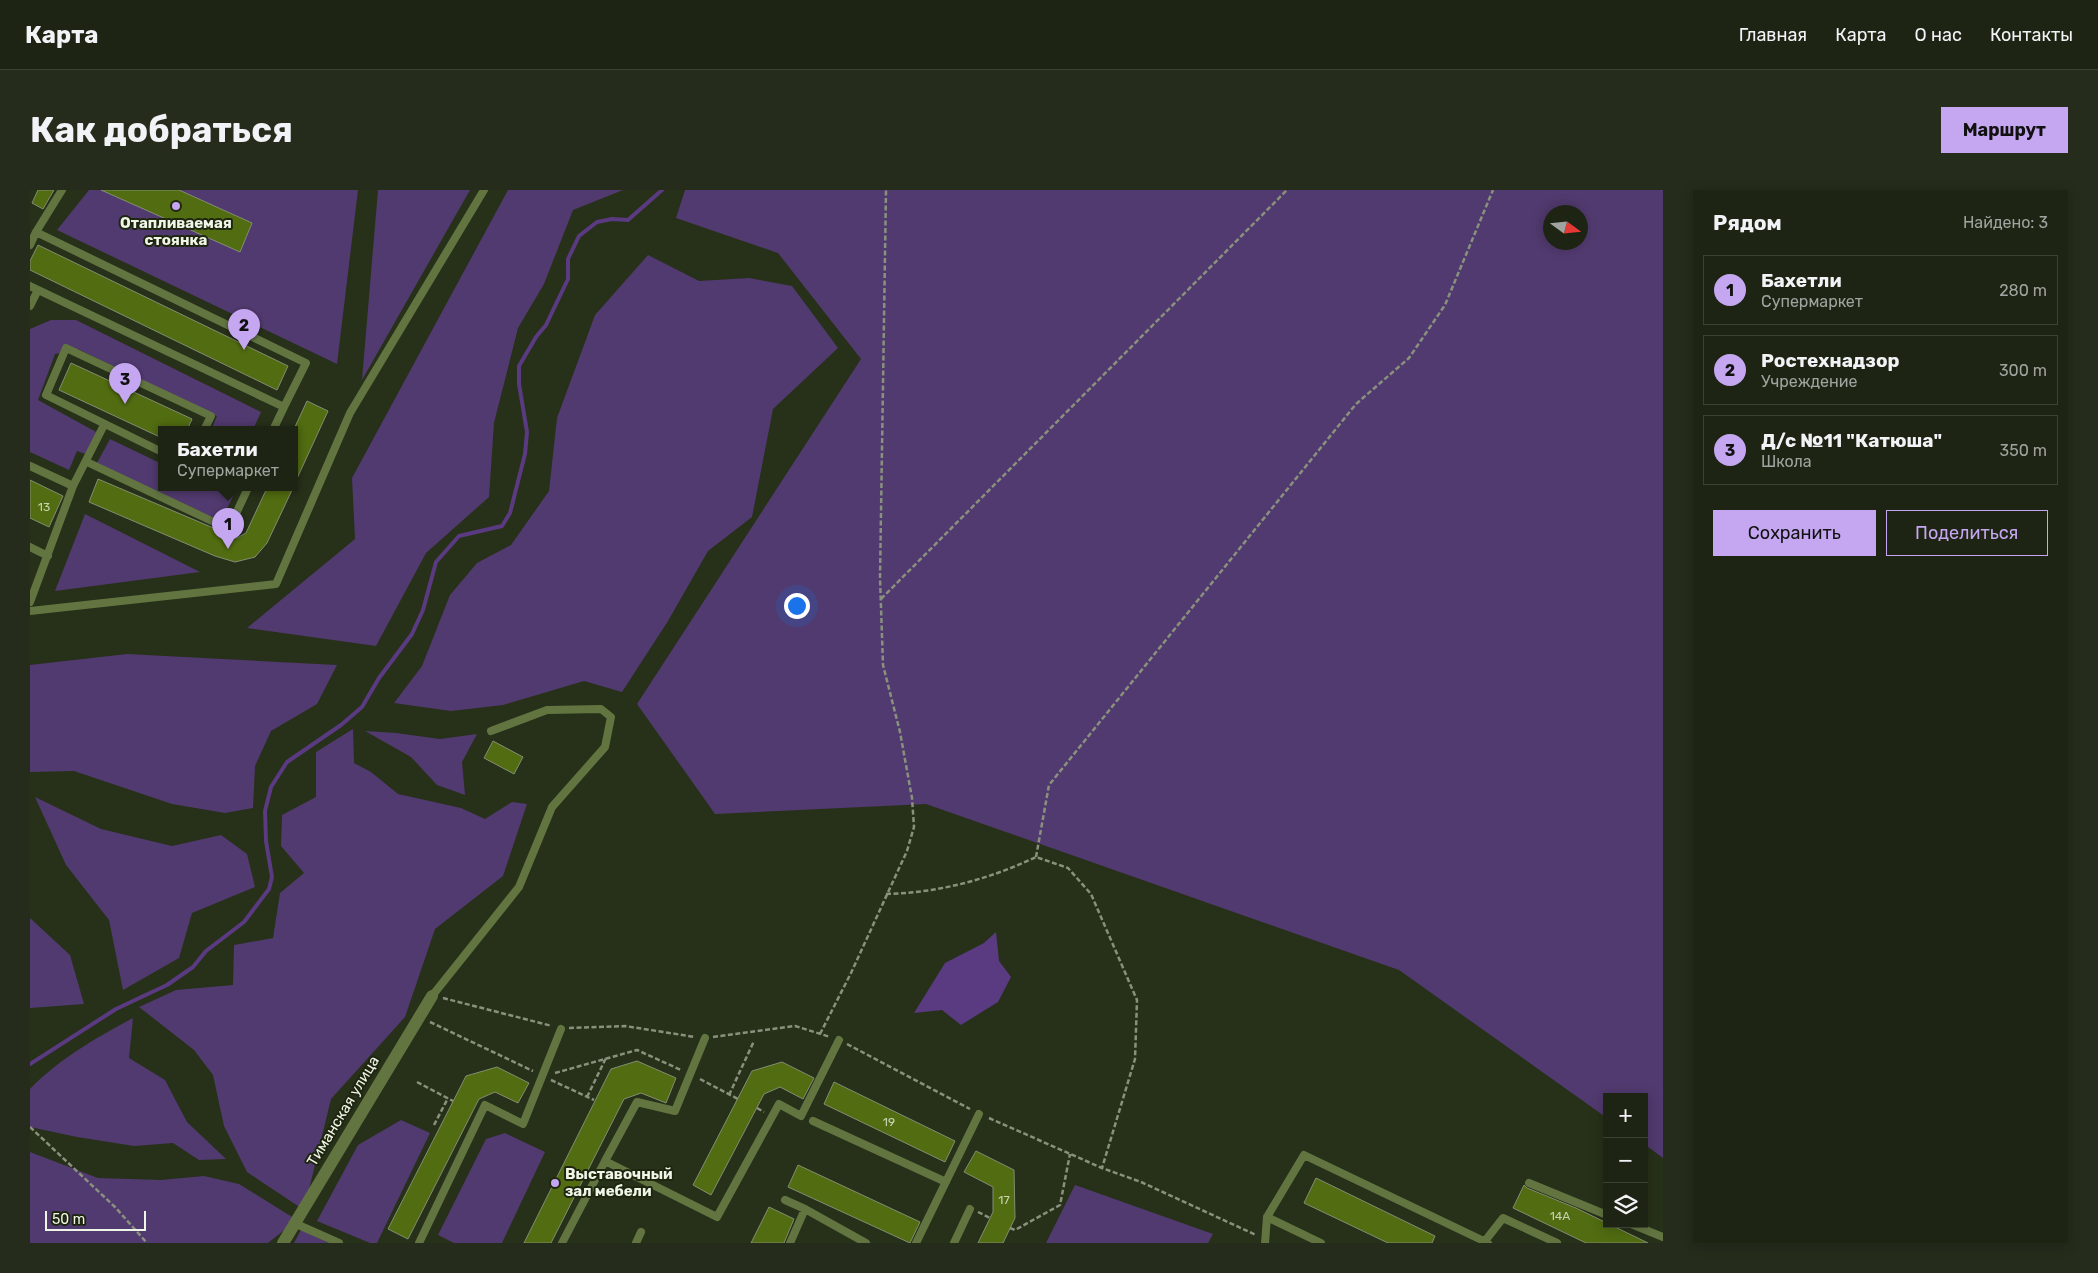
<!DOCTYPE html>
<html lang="ru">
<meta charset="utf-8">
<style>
body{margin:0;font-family:Rubik,sans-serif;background:#252c1c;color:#f1f3f6}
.controls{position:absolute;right:15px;bottom:15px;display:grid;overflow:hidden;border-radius:0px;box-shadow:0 2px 12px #0003}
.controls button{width:45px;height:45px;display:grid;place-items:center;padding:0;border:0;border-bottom:1px solid #3b4133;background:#1d2413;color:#f1f3f6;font:25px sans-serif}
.compass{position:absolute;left:1513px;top:15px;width:45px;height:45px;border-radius:50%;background:#1d2413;box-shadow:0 2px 12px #0003;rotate:105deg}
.scale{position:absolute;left:15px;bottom:12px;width:101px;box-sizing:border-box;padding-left:5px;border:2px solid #eff5e7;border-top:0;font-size:14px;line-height:18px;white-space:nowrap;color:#eff5e7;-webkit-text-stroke:4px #1e260f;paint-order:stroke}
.you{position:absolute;left:766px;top:415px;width:18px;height:18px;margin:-12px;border:4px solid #fff;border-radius:50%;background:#1a73e8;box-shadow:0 0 0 8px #1a73e833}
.badge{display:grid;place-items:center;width:32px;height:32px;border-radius:50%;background:#c5a7f1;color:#111;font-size:16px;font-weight:700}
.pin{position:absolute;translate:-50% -41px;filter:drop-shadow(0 1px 2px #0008)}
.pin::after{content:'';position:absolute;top:26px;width:18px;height:15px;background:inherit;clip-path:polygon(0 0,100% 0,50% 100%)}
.popup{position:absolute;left:128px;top:236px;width:140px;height:65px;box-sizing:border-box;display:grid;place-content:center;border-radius:0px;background:#1d2413;filter:drop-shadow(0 1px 4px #0005);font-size:16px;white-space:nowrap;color:#a0a4a0}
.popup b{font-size:19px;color:#f1f3f6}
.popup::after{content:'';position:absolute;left:50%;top:100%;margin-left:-10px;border:10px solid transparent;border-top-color:#1d2413}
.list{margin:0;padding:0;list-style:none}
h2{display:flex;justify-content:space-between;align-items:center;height:65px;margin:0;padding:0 20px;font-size:21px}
h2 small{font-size:16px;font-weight:400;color:#a0a4a0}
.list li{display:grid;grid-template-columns:32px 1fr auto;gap:15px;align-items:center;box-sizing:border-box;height:70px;margin:0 10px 10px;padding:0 10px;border:1px solid #3b4133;border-radius:0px}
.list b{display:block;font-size:19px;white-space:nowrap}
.list p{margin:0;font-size:16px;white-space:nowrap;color:#a0a4a0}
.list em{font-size:16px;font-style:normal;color:#a0a4a0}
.actions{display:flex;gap:10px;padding:15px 20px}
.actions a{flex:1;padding:11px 0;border:1px solid #c5a7f1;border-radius:0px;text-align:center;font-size:18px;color:#c5a7f1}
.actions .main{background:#c5a7f1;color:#111}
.icon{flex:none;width:28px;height:28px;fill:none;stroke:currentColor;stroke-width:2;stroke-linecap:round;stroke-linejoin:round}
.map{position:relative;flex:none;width:1633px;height:1053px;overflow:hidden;border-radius:0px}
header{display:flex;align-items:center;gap:30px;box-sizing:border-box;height:70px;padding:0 25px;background:#1d2413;border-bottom:1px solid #3b4133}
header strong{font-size:24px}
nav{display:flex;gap:28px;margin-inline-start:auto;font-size:18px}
.intro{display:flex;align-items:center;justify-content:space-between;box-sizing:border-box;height:120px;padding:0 30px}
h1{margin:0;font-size:35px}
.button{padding:12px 22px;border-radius:0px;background:#c5a7f1;color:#111;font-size:18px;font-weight:700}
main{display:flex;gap:30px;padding:0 30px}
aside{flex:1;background:#1d2413;border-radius:0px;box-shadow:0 2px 12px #0003}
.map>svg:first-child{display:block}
</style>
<header>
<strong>Карта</strong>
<nav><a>Главная</a><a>Карта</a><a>О нас</a><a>Контакты</a></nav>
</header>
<div class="intro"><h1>Как добраться</h1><a class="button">Маршрут</a></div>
<main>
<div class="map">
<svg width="1633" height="1053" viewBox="0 0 1633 1053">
<rect width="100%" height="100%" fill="#273019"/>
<path fill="#513a6f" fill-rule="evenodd" d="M59,0H328L307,174L27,40Z
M348,0H440L332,190Z
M478,0H593L543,20L514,94L488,138L464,233L459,307L396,363L346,456L217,438L325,349L322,288Z
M655,0H1633V968L1614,954V907H1577V928L1369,780L896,614L685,624L607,514L831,169L748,63L646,28ZM1520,22H1550V52H1520Z
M618,65L669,91L719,88L762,96L808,158L743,219L722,327L678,361L638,431L592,502L554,491L473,515L421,521L364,513L392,476L420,405L447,373L481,355L519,301L527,228L565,125Z
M21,130H46L231,222L223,240H181L187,226L48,159L25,164L8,210L68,243L58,265L47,261L39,280L0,262V139Z
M80,249L132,274V298H207L191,331L67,273Z
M55,324L170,382L25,401Z
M97,464L307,475L287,514L241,541L225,576L223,618L195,623L142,614L44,581L0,582V475Z
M323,539L324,573L341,582L368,604L431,618L455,629L482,612L497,614L473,686L405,739L375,827L301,909L274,1020L217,982L194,936L183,885L164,860L109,817L146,800L203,795L204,755L243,748L250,703L274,683L251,656L252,625L286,607V562Z
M335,541L366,543L410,549L447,544L432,572L435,605L407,595L381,567Z
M5,607L71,639L142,656L191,645L217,664L225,697L162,723L149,768L93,800L79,730L36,675Z
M0,728L40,765L54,814L0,818Z
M103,828L99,868L135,890L157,932L196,969L169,970L143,953L104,956L47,947L0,937V899C30,868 66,848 103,828Z
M371,930L400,943L347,1053H340L287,1031L328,955Z
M475,943L515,962L472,1053H424L408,1045L456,949Z
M0,962L68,988L131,990L174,986L209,994L267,1030L238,1053H0Z
M1045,995L1183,1044L1178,1053H1016Z
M271,1040L299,1053H264Z"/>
<path fill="#5a3a81" d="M966,742L969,771L981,787L968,812L931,835L912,820L884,823L915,773L954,753Z"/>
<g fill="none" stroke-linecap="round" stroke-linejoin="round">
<path stroke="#5a3a81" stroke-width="4" d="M0,874L86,819L137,795L163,777L176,761L214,732L239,699L242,687L236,651L235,621L241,597L257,572L311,535L332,517L349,488L382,444L393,420L406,372L429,346L472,336L480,323L495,264L497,242L489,194V176L506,147L516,135L526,114L538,89V69L549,46L567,32L582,29L598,30L632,0"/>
</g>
<path fill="#516c11" stroke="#838e73" d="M8,0H24L13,19L2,13Z
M71,0H149L222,33L210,62Z
M8,55L258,176L247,200L0,80V71Z
M41,173L162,229L157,240H132V248L29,200Z
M277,211L298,221L264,295V239Z
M68,289L207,348L216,343L237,298H263L237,353L225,367L205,372L185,366L59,312Z
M0,290L33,306L19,337L0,328Z
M463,551L493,567L484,584L454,568Z
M607,871L646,888L636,913L611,903L594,909L521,1053H494L581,879Z
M752,872L784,888L773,909L750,897L734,904L681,1005L663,995L722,881Z
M467,877L499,893L488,913L465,902L449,909L378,1049L358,1039L436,886Z
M804,892L925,951L915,972L794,914Z
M946,961L984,980L985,1028L973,1053H948L963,1022V997L934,982Z
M768,975L890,1032L880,1053L758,997Z
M1286,988L1405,1046L1402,1053H1358L1274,1013Z
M1494,995L1497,998L1546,1018L1618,1053H1556L1483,1018Z
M739,1017L764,1029L754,1053H721Z"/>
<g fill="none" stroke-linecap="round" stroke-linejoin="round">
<path stroke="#89917e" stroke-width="2.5" stroke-dasharray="5 2.5" stroke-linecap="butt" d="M851,409L1257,0
M1006,667L1019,595L1326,214L1379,168L1415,115L1463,0
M856,704C908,703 960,689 1006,667L1038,678L1061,704L1107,810L1105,869L1072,978
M413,808L522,836
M400,832L503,881
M539,838L595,836L665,847
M790,844L821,783L877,661L884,637L882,608L870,542L853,475L850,388L856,0
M683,847L765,836L800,847
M817,854L940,919
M525,883L607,860L651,880
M670,889L708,909
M521,890L564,910
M387,892L423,911
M699,905L724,851
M557,907L576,868
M727,918L734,922
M959,928L1072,978L1111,992L1226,1045
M404,935L418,908
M0,937L85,1017L117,1053
M948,1022L960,1028
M980,1038L985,1040L1030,1015L1040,964"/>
<path stroke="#627541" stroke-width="8" d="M32,0L6,42L276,173L254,217
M0,55L6,42
M0,96L254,217L243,240
M0,116L8,100
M132,262L16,205L36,158L181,226L174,240
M57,272L186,333L202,332L218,298
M0,276L43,296
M0,357L18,366
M0,412L43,296L74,235
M0,421L246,394L320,223L454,0
M402,806L489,697L522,617L575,557L581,527L571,519L517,520L461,541
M783,931L916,992
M575,971L607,912L645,921L675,848
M1499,993L1577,1025
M755,1010L775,1019L836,1053
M1237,1027L1274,965L1458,1053
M264,1033L309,1053
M1601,1034L1633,1047
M1455,1051L1473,1028L1527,1053
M389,1053L455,915L493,934L531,839
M532,1053L575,971L687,1027L749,914L771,926L809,850
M606,1053L611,1042
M760,1053L775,1019
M886,1053L949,924
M924,1053L940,1019
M1235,1053L1237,1027L1291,1053"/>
<path stroke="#627541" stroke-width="12" d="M253,1053L402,806"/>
</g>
<g fill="#c5a7f1" stroke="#1e260f" stroke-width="2">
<circle cx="146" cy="16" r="5"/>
<circle cx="525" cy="993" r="5"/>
</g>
<g text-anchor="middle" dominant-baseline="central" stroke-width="4" stroke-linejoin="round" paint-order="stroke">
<g font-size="12" fill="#c8d3b2">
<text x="14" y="317">13</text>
<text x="859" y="932">19</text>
<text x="974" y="1010">17</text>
<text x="1530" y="1026">14А</text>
</g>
<g font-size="15" font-weight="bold" fill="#eff5e7" stroke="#1e260f">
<text x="146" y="33">Отапливаемая<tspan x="146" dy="17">стоянка</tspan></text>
<text x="535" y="984" text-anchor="start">Выставочный<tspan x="535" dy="17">зал мебели</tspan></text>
</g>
<g font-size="15" fill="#eff5e7" stroke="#1e260f">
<text transform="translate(313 921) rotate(-59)">Тиманская улица</text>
</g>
</g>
</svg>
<div class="controls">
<button>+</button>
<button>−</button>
<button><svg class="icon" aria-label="layers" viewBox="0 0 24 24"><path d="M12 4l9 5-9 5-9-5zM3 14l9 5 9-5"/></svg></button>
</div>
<svg class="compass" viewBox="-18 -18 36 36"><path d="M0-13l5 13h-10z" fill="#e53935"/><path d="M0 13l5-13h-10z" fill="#a0a4a0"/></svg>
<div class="scale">50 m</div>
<div class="you"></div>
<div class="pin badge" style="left:198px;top:359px">1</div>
<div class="popup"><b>Бахетли</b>Супермаркет</div>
<div class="pin badge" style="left:214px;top:160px">2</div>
<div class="pin badge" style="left:95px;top:214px">3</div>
</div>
<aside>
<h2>Рядом<small>Найдено: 3</small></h2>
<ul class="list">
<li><span class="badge">1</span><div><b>Бахетли</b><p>Супермаркет</p></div><em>280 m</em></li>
<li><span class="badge">2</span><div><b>Ростехнадзор</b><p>Учреждение</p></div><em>300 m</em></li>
<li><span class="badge">3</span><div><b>Д/с №11 &quot;Катюша&quot;</b><p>Школа</p></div><em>350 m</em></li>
</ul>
<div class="actions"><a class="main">Сохранить</a><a>Поделиться</a></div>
</aside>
</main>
